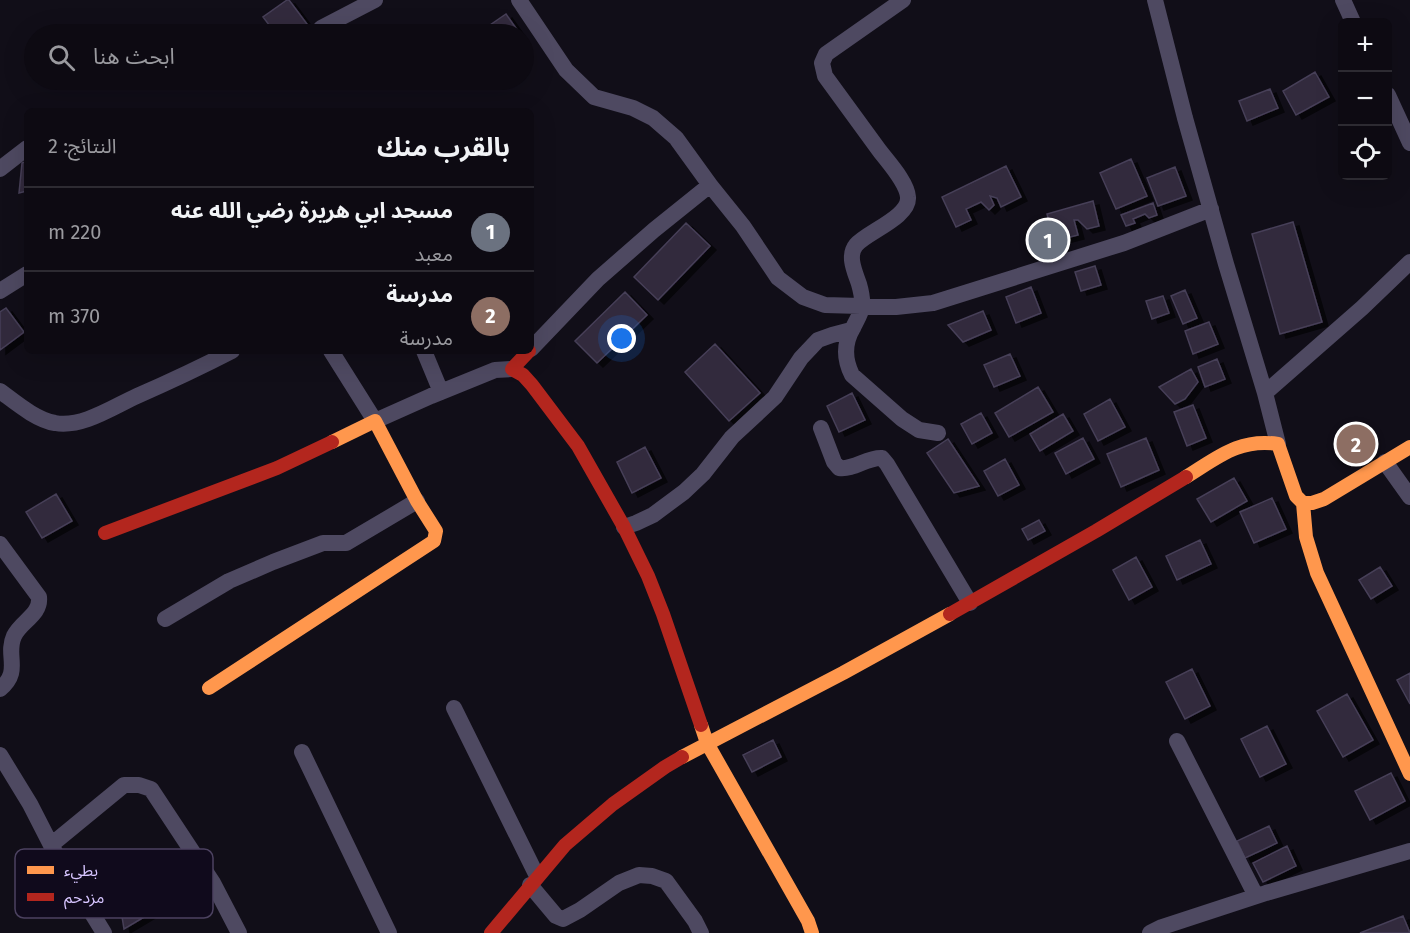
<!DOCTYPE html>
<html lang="ar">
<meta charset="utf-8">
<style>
body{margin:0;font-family:"Fira Sans","Noto Sans Arabic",sans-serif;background:#16131b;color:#f1f3f6;direction:rtl}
.controls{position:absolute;right:18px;top:18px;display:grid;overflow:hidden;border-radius:9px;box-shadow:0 6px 24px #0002}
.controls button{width:54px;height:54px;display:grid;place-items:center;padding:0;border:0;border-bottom:2px solid #2d2b32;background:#0d0a12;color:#f1f3f6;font:30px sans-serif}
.you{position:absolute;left:622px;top:339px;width:21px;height:21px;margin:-15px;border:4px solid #fff;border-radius:50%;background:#1a73e8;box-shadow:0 0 0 9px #1a73e833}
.badge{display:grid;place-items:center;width:39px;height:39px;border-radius:50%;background:#0b8043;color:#fff;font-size:20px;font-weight:700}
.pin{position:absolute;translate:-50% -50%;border:3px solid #fff;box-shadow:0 2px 6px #0006}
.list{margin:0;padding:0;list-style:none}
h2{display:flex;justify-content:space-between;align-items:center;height:78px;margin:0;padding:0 24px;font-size:26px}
h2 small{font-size:20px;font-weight:400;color:#9a9a9f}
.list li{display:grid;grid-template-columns:39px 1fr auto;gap:18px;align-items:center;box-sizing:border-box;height:84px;padding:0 24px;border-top:2px solid #2d2b32}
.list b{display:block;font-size:22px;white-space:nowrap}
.list p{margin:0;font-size:20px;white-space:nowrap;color:#9a9a9f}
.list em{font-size:20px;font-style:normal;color:#9a9a9f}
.icon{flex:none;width:33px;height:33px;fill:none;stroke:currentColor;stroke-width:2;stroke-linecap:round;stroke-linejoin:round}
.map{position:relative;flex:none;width:1410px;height:933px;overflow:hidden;direction:ltr}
.search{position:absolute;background:#0d0a12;box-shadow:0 6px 24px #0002;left:24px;top:24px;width:510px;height:66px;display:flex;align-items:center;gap:15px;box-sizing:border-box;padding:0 21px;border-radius:33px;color:#9a9a9f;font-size:22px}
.panel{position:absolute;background:#0d0a12;box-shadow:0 6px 24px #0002;left:24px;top:108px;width:510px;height:246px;border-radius:9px;direction:rtl}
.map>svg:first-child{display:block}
</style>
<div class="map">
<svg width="1410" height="933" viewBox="0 0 1410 933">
<defs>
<filter id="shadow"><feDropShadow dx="6" dy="4" stdDeviation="0" flood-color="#0009"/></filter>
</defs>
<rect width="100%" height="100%" fill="#110e18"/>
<path fill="#302a3c" stroke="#473f58" stroke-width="1.5" filter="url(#shadow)" d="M287,0H289L307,24L293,34H276L263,17Z
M506,14L520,34H477Z
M1315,72L1329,97L1296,115L1283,91Z
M1270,89L1278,108L1247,121L1239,101Z
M1131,159L1147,196L1116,209L1100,173Z
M27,161V191L19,193L22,163Z
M1006,166L1021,197L1001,207L997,198L990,196L994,205L989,210L981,202L966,209L971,220L956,227L942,197Z
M1175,167L1186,196L1158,206L1147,178Z
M1093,201L1099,226L1087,229L1078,220H1074L1078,235L1054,241L1047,214Z
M1153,203L1157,215L1149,218L1145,214L1133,219L1135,223L1126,226L1121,215Z
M1293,222L1322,322L1280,334L1252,234Z
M686,223L710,246L658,300L634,277Z
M1095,266L1101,285L1081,291L1075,272Z
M1031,287L1041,313L1016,323L1006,297Z
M1185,290L1197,318L1183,324L1171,296Z
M625,292L647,315L597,363L575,341Z
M1163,296L1169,313L1152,319L1146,301Z
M6,308L24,332L0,350V312Z
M983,311L991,330L963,342L948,325Z
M1209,322L1218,344L1193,354L1185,331Z
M715,344L760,393L729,421L685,372Z
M1010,354L1020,376L994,387L984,365Z
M1217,359L1225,379L1205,387L1198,367Z
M1191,369L1198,382L1185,399L1175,404L1159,387Z
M1038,387L1053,412L1009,437L995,413Z
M852,393L865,420L839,432L827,406Z
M1110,399L1125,427L1098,441L1084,414Z
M1193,405L1206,438L1187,446L1174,412Z
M981,413L992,433L972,444L961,424Z
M1063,414L1073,431L1040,451L1030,434Z
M1083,438L1094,459L1066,474L1055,453Z
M1146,438L1159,470L1121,487L1107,454Z
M948,439L979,486L954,493L927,453Z
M645,447L661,478L632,493L617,462Z
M1005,459L1019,485L998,496L984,471Z
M1234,478L1247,501L1211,522L1197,499Z
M56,494L72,521L42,538L26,512Z
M1272,498L1286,529L1254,543L1240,512Z
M1039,520L1045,531L1028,540L1022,529Z
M1200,540L1211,564L1177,580L1166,556Z
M1136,557L1152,587L1129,600L1113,570Z
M1380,567L1392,586L1371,599L1359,580Z
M1192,669L1210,706L1185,719L1166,682Z
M1410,673V704L1397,680Z
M1347,694L1373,740L1343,757L1317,711Z
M1267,726L1286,764L1260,777L1241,739Z
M773,740L781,757L752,772L743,755Z
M1391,773L1405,801L1370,820L1355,791Z
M1269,826L1277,843L1245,858L1237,841Z
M1287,846L1296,866L1263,882L1253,863Z
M148,886L161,907L124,929L120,904Z
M1403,916L1410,933H1360Z"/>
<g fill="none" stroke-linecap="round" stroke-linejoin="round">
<path stroke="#4e4961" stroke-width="16" d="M519,0L566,70L594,97L633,108L653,118L676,138L710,185L654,230L598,279L531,349
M903,0L826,54L822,63L825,76C843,101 861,125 879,150C888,162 907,182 908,197C910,217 867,232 856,245C847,256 855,272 859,284C861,291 863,299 862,307C861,314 856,321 853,328C844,343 844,359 852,375L902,419L919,430L938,433
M1155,0L1185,118L1226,264L1265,393L1278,444
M1343,0L1353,22
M321,28L375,0
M1388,95L1410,143
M0,169L27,148
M710,185L743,226L778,278L803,297L825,305L896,307L933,303L1124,243L1211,209
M0,291L27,274
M331,351L375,421L431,396L495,370L512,369
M424,351L441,392
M0,391C15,402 36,420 55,423C82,428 113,407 137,396C169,382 201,367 232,351
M1265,393L1362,308L1410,262
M821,428L834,462L839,468C854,470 867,457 882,458L887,464L970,603
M1385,462L1410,497
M624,527L636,523L653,515L684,492L703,474L732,437L775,397L801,358L818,340L832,335L851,330
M0,544L39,597C41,615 21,621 14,636C5,656 22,671 0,689
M165,619L229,581L273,562L323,543H346L417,501
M454,708L537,876
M1177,741L1256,896
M302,752L389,933
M0,755L30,804L51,845
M530,885L556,916L563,919L580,910L619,883L639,875L652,876L666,881L695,921L701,933
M104,933L69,876L51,845L124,785H139L151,789L213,883L239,933
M1150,933L1162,927L1266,893L1410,851"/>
<path stroke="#ff974d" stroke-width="14" d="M1186,477C1217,458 1239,438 1278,444L1296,496L1303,503H1312L1324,499L1410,447
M1303,503L1306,537L1317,573L1410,774
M209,688L434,541L436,531L417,501L375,421L332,442
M701,725L707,743L808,921L812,933
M682,757L843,673L950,614"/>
<path stroke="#b3261e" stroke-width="14" d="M529,351L512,369L523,375L532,385L578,446L624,527L648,576L663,614L701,725
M105,533L277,468L332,442
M950,614L1096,531L1186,477
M491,933L565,845L613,804L665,767L682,757"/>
</g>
<rect x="15" y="849" width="198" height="69" rx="9" fill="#100a1c" stroke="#4c4260" stroke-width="1.5"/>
<rect x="27" y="866" width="27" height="8" fill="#ff974d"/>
<rect x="27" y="893" width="27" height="8" fill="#b3261e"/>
<g font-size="16" fill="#d7c5ff">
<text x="64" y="876">بطيء</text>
<text x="64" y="903">مزدحم</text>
</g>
</svg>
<div class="controls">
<button>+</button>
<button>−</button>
<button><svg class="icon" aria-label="locate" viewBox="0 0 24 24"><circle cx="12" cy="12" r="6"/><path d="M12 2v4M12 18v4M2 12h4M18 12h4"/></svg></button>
</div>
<div class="you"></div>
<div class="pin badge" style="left:1048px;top:240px;background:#6b7280">1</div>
<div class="pin badge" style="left:1356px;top:444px;background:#8d6e63">2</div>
<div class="search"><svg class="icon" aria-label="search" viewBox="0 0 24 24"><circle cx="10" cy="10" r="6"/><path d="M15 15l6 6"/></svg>ابحث هنا</div>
<section class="panel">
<h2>بالقرب منك<small>النتائج: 2</small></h2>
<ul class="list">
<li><span class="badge" style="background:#6b7280">1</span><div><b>مسجد ابي هريرة رضي الله عنه</b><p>معبد</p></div><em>220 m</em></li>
<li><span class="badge" style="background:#8d6e63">2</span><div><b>مدرسة</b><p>مدرسة</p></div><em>370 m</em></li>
</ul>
</section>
</div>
